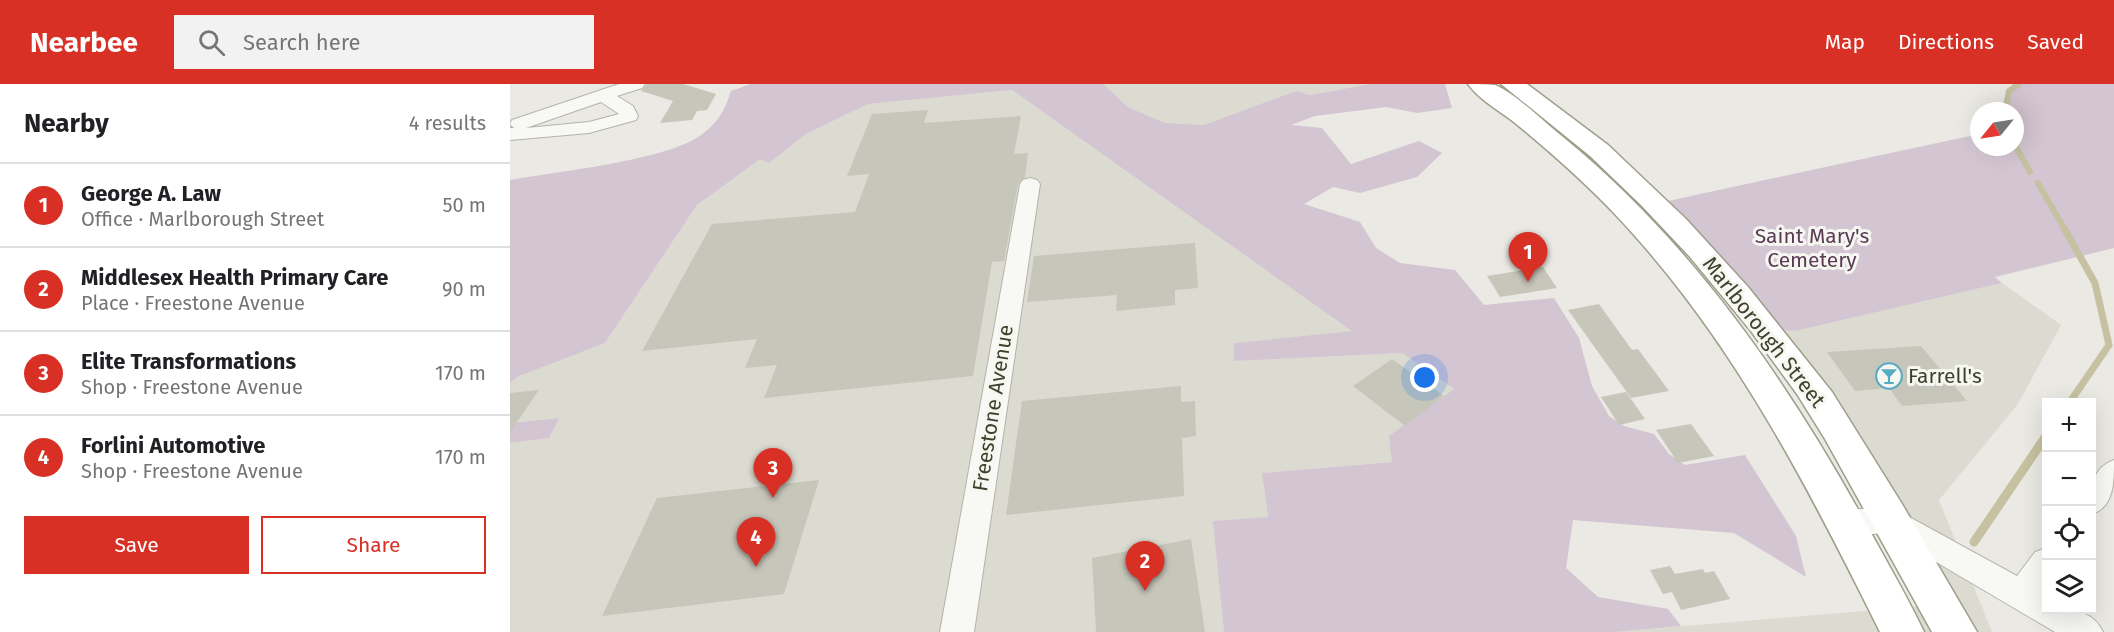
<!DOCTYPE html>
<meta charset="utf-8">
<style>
body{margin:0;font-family:"Fira Sans",sans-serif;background:#f2f2f2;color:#202124}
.controls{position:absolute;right:18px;bottom:18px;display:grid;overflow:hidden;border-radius:0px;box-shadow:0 6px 24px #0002}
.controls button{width:54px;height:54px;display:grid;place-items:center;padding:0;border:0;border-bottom:2px solid #e0e0e0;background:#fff;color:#202124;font:30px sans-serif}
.compass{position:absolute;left:1460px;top:18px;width:54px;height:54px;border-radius:50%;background:#fff;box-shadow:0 6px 24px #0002;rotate:240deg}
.you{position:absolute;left:915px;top:294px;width:21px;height:21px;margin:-15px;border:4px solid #fff;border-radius:50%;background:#1a73e8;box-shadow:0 0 0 9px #1a73e833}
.badge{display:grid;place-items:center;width:39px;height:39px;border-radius:50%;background:#d93025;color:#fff;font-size:20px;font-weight:700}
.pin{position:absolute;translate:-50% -50px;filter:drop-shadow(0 2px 3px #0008)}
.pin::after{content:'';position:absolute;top:32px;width:21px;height:18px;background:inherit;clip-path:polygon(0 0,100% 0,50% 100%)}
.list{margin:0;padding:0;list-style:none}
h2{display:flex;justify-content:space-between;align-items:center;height:78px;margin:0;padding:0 24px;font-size:26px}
h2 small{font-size:20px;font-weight:400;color:#757577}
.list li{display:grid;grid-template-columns:39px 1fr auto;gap:18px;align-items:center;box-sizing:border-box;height:84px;padding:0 24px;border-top:2px solid #e0e0e0}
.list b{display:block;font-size:22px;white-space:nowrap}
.list p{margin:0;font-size:20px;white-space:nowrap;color:#757577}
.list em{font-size:20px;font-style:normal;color:#757577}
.actions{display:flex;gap:12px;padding:18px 24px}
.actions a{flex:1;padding:14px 0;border:2px solid #d93025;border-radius:0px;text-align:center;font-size:21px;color:#d93025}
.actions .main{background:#d93025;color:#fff}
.icon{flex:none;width:33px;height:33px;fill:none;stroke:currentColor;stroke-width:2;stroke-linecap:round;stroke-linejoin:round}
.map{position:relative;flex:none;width:1604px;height:548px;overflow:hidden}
header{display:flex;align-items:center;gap:36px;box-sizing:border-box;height:84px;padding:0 30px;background:#d93025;color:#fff}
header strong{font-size:28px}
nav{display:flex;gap:33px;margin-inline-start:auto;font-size:21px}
.search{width:420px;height:54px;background:#f2f2f2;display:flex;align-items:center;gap:15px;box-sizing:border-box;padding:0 21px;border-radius:0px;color:#757577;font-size:22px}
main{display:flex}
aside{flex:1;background:#fff}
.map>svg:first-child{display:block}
</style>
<header>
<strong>Nearbee</strong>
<div class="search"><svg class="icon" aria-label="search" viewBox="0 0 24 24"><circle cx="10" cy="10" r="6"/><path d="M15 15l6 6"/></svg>Search here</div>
<nav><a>Map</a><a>Directions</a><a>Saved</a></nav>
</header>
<main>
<aside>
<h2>Nearby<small>4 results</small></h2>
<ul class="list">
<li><span class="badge">1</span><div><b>George A. Law</b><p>Office · Marlborough Street</p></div><em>50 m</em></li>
<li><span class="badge">2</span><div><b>Middlesex Health Primary Care</b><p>Place · Freestone Avenue</p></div><em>90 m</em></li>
<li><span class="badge">3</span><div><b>Elite Transformations</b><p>Shop · Freestone Avenue</p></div><em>170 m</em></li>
<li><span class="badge">4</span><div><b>Forlini Automotive</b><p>Shop · Freestone Avenue</p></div><em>170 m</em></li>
</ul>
<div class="actions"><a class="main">Save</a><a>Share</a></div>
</aside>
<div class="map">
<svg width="1604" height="548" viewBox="0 0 1604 548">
<rect width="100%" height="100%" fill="#eae9e3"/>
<path fill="#dbdbd1" d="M593,0H860L800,11L786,7L694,41L655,39L618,23Z
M502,6L843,247L724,259V277L892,269L944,305L880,352L882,378L752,389L758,434L704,437L714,548H0V359L39,354L48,334L0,339V299L7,293L95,259L187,121L250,74L259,79L296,50L358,20Z
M1492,199L1551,241L1508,320L1429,416L1482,548H1105L1448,519L1269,245L1285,247Z"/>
<path fill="#d3c5d1" d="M241,0H593L618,23L655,39L694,41L786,7L800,11L860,0H935L942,24L907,29L876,23L805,32L781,41L812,44L841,80L909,57L932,69L907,93L850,109L823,103L794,120L850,138L866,164L890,179L945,186L974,221L1044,214L1069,254L1082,302L1099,332L1114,342L1144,350L1159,370L1175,381L1235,371L1286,452L1296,493L1224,449L1063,436L1056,484L1088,513L1158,525L1171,542L1105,548H714L703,437L758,433L752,389L882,378L879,352L944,305L892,269L724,277V259L842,247L502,6L358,20L296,50L259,79L250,75L187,121L95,259L7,293L0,299V96C45,88 158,76 191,51C208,39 215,26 221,7Z
M1509,0H1604V164L1485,193L1492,199L1285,247L1269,245L1158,117L1469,50V63H1505V27H1495L1499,7Z
M49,334L39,354L0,359V339Z"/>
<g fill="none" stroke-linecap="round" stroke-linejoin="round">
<path stroke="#c6c1a1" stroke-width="6" d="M1495,27L1499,7L1509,0
M1505,61L1520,88
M1528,99L1555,146"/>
<path stroke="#c6c1a1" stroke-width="7" d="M1554,144L1585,199L1599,261L1560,318"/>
<path stroke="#c6c1a1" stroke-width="9" d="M1464,458L1536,352"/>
</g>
<path fill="#c6c6ba" d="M137,0H173L206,10L197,26L187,27L182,36L150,39L163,17L131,7Z
M418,26L414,39L511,32L504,70L518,69L515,93L508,100L494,177L482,178L463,292L254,314L267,281L235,284L247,255L132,267L202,140L345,128L359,90L337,92L362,30Z
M685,159L688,204L665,206V221L606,227L607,211L517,218L524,172Z
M1033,183L1047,204L990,213L977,192Z
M1089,220L1122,266L1128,265L1159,307L1121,314L1058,226Z
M1411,262L1457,317L1392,322L1379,304L1345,307L1317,268Z
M882,275L934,312L895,342L843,302Z
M671,302V318L685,317L686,352L672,354L674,412L496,431L512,317Z
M29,306L0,348V309Z
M1116,308L1135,335L1109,341L1091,313Z
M1181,340L1204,372L1168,379L1146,346Z
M309,396L274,510L92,532L147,414Z
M681,455L695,548H586L582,474Z
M1160,482L1165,490L1193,485L1195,489L1204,487L1220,515L1171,526L1162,508L1153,510L1140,486Z"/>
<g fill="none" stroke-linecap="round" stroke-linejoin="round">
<g stroke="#b4b3a8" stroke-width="2">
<path id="street" d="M109,0H135L132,4L107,12L123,22L128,32L126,36L79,49L0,56V44H4L0,40L2,36ZM91,18L109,30L79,38L16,44Z
M520,94L527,96L530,100L464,548H430L510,100L513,96Z
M1604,376C1604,399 1604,423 1582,430C1582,407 1579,385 1604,376Z
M1381,423L1507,492L1525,468L1536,464V503L1534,507L1536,508V526C1559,526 1582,524 1593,548H1545L1377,449L1336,452L1325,448L1321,439L1325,430L1336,426Z"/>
</g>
<g stroke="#9f9e8b" stroke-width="3">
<path id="highway" d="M958,0C965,0 978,0 985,1C1005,9 1035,39 1053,53C1180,157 1275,293 1354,436C1374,473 1396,510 1414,548H1370C1300,407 1230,270 1125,152C1090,112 1051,77 1010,43C994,29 970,17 958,0Z
M991,0H1017L1098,61L1176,135L1238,203L1322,308L1392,420L1467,548H1422L1315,355L1287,310L1241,247L1180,173L1131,121L1080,72Z"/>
</g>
<use href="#street" fill="#f8f8f5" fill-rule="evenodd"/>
<use href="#highway" fill="#fff" fill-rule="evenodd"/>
</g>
<defs>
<g id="bar-ring" transform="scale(1.35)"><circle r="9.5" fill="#f7f7f2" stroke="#54abc3" stroke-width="1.5"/><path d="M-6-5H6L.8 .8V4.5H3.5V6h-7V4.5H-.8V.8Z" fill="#54abc3"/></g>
</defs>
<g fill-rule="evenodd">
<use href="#bar-ring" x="1379" y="292"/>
</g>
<g text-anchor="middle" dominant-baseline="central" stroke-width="6" stroke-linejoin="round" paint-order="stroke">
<g font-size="21" fill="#5b3b55" stroke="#f7f7f2">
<text x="1302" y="152">Saint Mary's<tspan x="1302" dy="24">Cemetery</tspan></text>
</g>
<g font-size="21" fill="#40402c" stroke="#f7f7f2">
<text transform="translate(1254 248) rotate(52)">Marlborough Street</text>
<text transform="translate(483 324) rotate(-81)">Freestone Avenue</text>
</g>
<g font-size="21" fill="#40402c" stroke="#f7f7f2" text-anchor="start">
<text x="1398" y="292">Farrell's</text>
</g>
</g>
</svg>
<div class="controls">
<button>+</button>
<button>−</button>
<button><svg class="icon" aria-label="locate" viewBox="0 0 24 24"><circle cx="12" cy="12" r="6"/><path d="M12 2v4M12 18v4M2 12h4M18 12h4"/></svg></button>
<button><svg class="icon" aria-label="layers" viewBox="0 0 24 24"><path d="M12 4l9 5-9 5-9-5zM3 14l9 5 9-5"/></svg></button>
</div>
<svg class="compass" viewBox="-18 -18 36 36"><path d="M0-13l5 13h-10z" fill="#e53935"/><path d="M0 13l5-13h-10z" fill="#757577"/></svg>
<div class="you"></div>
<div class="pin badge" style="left:1018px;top:198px">1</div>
<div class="pin badge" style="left:635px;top:507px">2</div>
<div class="pin badge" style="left:263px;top:414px">3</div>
<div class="pin badge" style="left:246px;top:483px">4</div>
</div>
</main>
